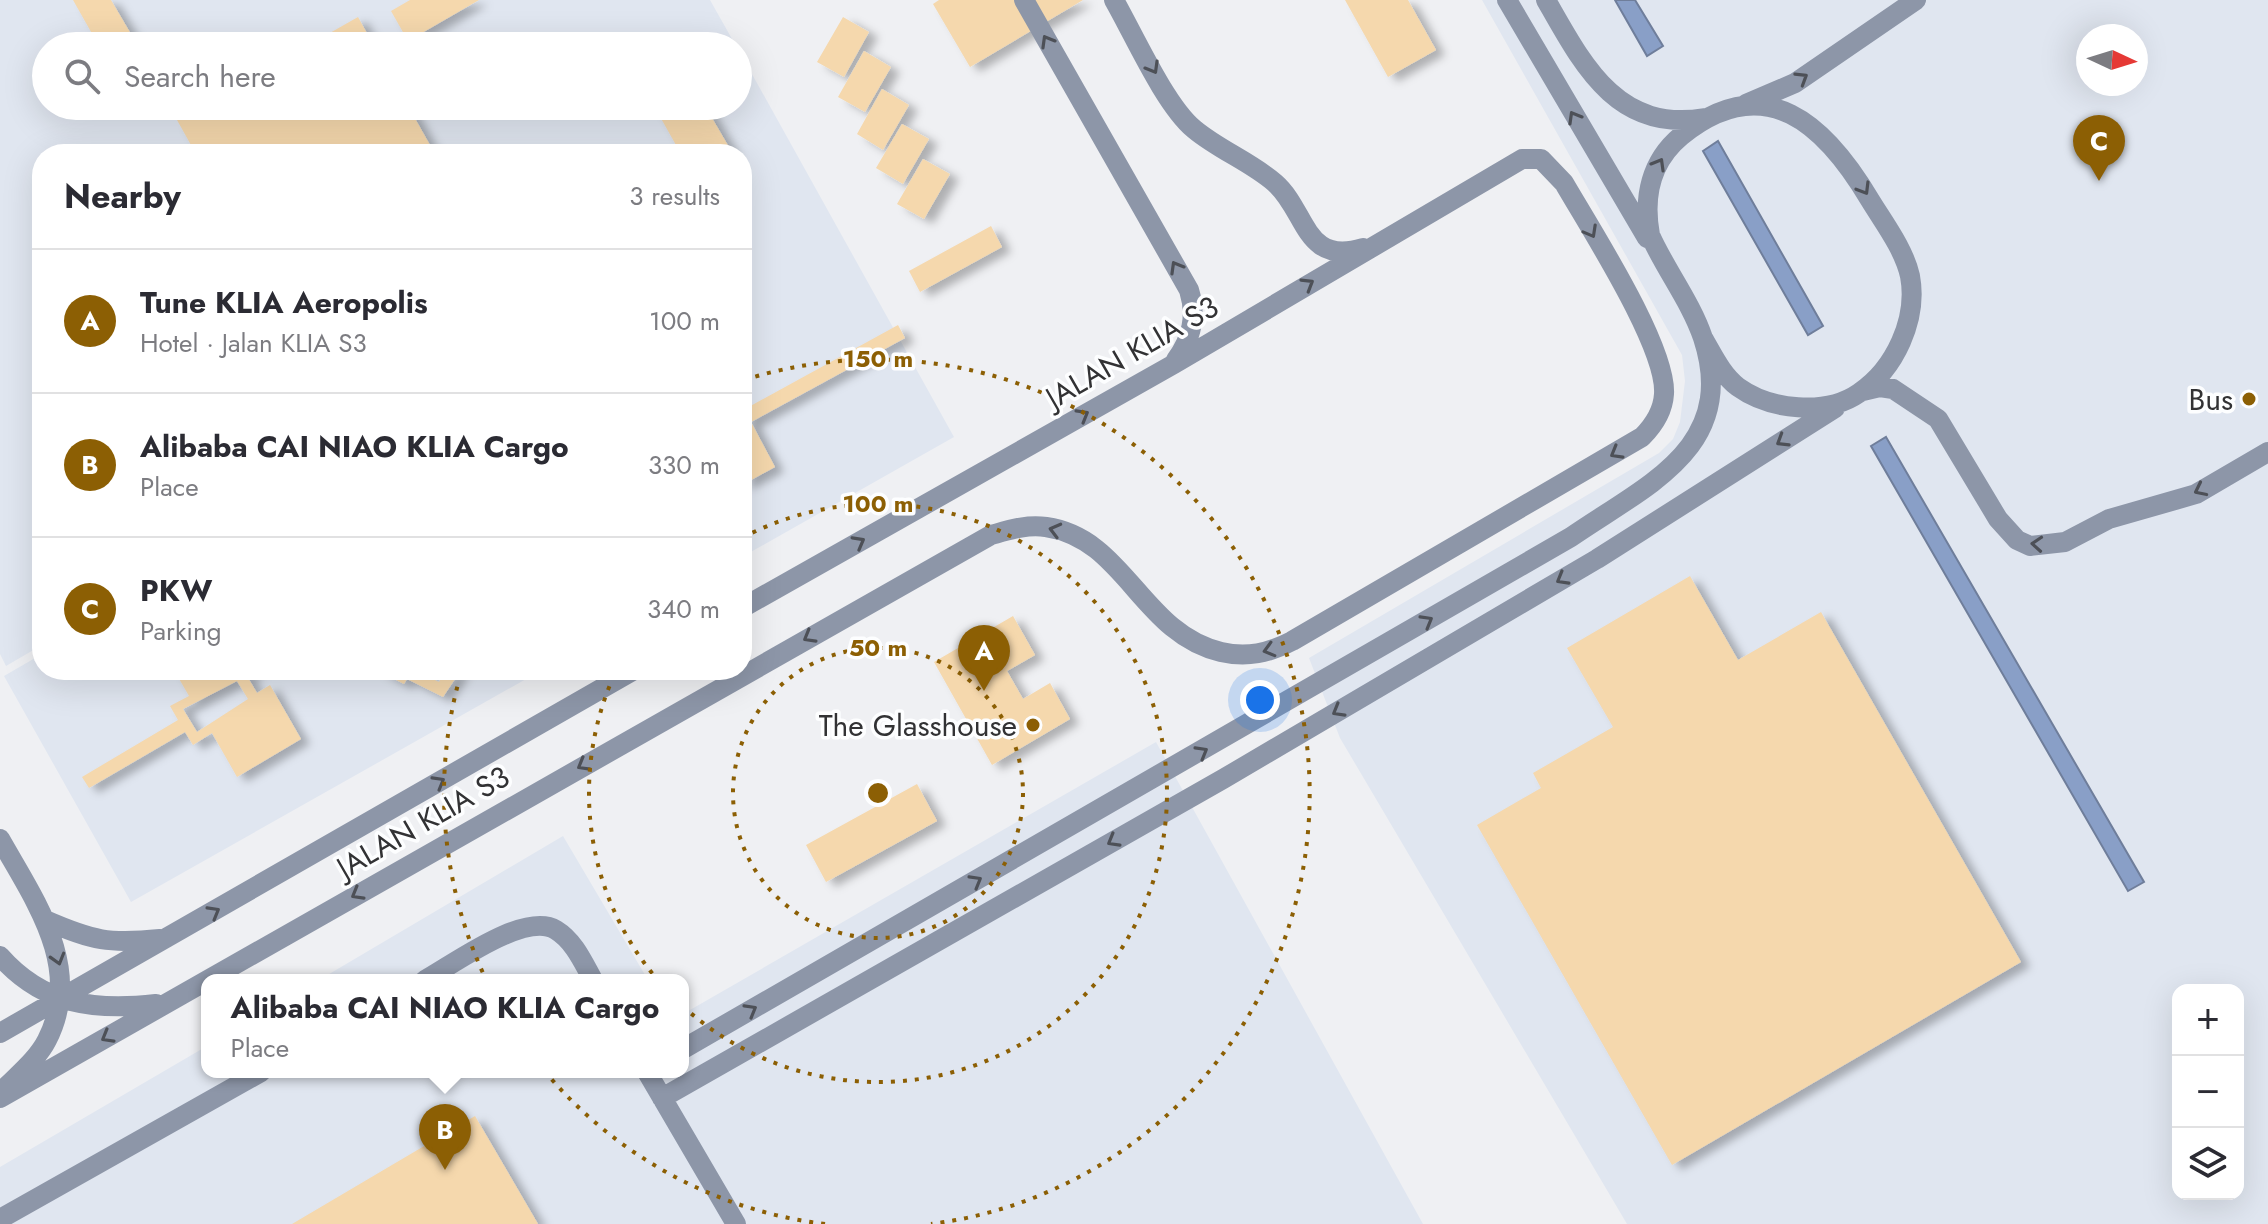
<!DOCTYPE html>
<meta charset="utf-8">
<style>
body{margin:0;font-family:Jost,sans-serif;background:#f7f7f7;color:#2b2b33}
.controls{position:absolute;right:24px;bottom:24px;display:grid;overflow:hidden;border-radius:16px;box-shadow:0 8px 32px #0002}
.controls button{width:72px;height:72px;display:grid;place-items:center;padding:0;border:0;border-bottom:2px solid #e1e1e2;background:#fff;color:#2b2b33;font:40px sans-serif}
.compass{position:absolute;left:2076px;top:24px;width:72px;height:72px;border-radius:50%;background:#fff;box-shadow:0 8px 32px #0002;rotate:94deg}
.you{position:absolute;left:1260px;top:700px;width:28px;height:28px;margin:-20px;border:6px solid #fff;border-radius:50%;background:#1a73e8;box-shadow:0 0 0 12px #1a73e833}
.badge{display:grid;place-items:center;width:52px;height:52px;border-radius:50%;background:#8c5f04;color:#fff;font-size:26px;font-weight:700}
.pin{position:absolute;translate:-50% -66px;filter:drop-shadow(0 2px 4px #0008)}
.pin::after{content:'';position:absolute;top:42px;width:28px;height:24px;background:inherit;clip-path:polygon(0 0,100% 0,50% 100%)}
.popup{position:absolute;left:201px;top:974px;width:488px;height:104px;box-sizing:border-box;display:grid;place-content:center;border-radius:16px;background:#fff;filter:drop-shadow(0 2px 6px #0005);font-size:26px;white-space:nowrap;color:#7c7c81}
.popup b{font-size:30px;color:#2b2b33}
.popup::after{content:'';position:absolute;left:50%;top:100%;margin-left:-16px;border:16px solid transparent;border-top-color:#fff}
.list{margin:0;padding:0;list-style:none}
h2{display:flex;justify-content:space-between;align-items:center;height:104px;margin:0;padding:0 32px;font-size:34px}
h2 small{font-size:26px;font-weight:400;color:#7c7c81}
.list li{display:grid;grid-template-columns:52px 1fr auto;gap:24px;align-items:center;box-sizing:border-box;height:144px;padding:0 32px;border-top:2px solid #e1e1e2}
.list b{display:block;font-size:30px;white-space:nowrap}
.list p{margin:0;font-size:26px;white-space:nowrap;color:#7c7c81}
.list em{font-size:26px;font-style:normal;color:#7c7c81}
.icon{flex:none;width:44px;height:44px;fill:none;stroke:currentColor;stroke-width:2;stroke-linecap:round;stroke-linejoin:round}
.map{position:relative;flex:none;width:2268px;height:1224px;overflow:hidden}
.search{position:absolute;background:#fff;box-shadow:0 8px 32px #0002;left:32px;top:32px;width:720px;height:88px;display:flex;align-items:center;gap:20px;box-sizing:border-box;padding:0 28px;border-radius:44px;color:#7c7c81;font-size:30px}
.panel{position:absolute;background:#fff;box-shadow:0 8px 32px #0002;left:32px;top:144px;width:720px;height:536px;border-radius:32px}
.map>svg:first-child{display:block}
</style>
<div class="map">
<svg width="2268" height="1224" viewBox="0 0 2268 1224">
<defs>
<filter id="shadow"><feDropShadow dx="9" dy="5" stdDeviation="4" flood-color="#0004"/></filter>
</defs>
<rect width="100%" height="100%" fill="#eff0f3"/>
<path fill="#e0e6f0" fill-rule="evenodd" d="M0,0H710L736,46H46V106H738V49L954,437L742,557V154H42V645L6,666L0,654Z
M1482,0H2268V1224H1627L1340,738L1309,658L1659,453L1673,439L1680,422L1685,381L1682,355ZM2088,36H2136V84H2088ZM2178,990H2238V1194H2178Z
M42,654V670H542L131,902L4,676Z
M1156,742L1423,1224H0V1167L207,1046V1072H683V1014Z
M563,836L648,980H319Z"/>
<path fill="#899fc7" stroke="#6f7e9b" stroke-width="2" d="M1615,0H1635L1663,46L1647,56Z
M1718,141L1823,326L1808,335L1703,151Z
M1886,437L2144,882L2128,891L1871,446Z"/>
<path fill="#f5d8ad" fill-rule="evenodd" filter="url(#shadow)" d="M73,0H111L138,46H99Z
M410,0H479L408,41L391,11Z
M939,0H1083L970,67L933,4Z
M1345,0H1408L1436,50L1388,77Z
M358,17L374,46H307Z
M843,17L869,32L844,77L817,62Z
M864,51L891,67L865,112L838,97Z
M882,89L909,105L883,150L857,134Z
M202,106H408L435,154H196L177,120Z
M654,106H705L733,154H681Z
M902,124L929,139L903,184L876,168Z
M923,159L950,174L924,219L897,204Z
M991,226L1002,247L920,292L909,271Z
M898,325L905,338L751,422L775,467L742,485V404L745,409Z
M1690,576L1738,660L1821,612L2021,962L1672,1165L1477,825L1541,788L1533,773L1613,727L1567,648Z
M1013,616L1035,655L1007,671L1023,699L1050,683L1070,719L992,765L934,662Z
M174,670H258L247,676L257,693L270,685L301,739L237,777L212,733L193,745L185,732L89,788L82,777L178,720L170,706L189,696ZM237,681L248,699L197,732L183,709Z
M376,670H414L439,682L446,670H461L443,697L407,679L404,684Z
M917,784L937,821L826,882L806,845Z
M475,1116L538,1224H292Z"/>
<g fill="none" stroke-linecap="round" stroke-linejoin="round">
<path stroke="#8d96a8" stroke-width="20" d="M1024,0L1189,290C1197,316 1192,338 1176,360
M1114,0C1134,35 1165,105 1194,129C1219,150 1251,162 1275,183C1307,211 1304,266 1363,248
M1507,0L1647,238
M1546,0C1583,65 1617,133 1705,118
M1746,104L1795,83L1916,0
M1863,391L1880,387L1893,389L1938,419L1998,519L2017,540L2030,546L2065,542L2109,519L2196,494L2268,452
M0,839C35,901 84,968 47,1040C38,1058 20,1073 6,1087
M45,920C93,941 109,944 160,939
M0,956C43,1005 95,1011 156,1004
M425,980C454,964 525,911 556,930C574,941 583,962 593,980
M0,1033L634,670
M683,1049L1571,537C1646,485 1739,448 1703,338C1691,302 1665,269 1650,235C1643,197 1651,161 1681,136C1766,67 1826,126 1870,200C1884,223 1904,249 1910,276C1918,319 1895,369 1859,393C1826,416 1770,410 1738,387C1722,375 1713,355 1703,338
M647,1072L736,1224
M0,1098L991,535C1009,530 1027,524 1046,527C1125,538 1141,633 1221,652C1247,658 1269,653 1292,641L1642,437C1654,425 1663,411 1664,394C1667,347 1590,228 1564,183L1541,159H1522L1174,364L742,608
M662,1098L1223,779L1597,559L1835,408
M0,1219L261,1072"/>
</g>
<defs><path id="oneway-chevron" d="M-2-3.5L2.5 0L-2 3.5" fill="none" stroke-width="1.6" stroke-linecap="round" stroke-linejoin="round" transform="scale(2)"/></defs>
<g stroke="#4d5057">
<use href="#oneway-chevron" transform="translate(1047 41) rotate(-120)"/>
<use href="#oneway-chevron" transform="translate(1153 68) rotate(60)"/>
<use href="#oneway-chevron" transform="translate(1802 78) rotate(-32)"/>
<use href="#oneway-chevron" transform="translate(1574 117) rotate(-120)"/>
<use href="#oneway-chevron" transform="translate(1659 164) rotate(-60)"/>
<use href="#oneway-chevron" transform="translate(1864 189) rotate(59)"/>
<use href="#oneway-chevron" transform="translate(1591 232) rotate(61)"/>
<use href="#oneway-chevron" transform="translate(1176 267) rotate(-120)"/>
<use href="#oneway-chevron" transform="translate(1308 284) rotate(-31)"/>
<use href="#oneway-chevron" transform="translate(1083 415) rotate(-30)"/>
<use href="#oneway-chevron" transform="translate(1782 441) rotate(148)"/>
<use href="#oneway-chevron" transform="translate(1616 453) rotate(150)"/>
<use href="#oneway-chevron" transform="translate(2200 490) rotate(154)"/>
<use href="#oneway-chevron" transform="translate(1055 530) rotate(-165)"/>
<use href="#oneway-chevron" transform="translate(859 542) rotate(-29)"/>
<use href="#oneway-chevron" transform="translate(2037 544) rotate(-176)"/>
<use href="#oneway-chevron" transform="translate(1562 579) rotate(150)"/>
<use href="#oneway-chevron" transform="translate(1427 621) rotate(-30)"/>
<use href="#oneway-chevron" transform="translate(809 637) rotate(150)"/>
<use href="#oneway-chevron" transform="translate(1269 650) rotate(164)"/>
<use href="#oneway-chevron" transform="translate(1338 711) rotate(150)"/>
<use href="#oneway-chevron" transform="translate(1202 752) rotate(-30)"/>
<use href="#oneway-chevron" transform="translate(583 765) rotate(150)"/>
<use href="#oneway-chevron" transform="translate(439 782) rotate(-30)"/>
<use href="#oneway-chevron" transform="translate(1113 841) rotate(150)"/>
<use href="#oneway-chevron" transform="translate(976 881) rotate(-30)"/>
<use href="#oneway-chevron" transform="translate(357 894) rotate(150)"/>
<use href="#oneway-chevron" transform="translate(214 912) rotate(-30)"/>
<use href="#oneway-chevron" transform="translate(58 959) rotate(74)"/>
<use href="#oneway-chevron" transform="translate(751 1010) rotate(-30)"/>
<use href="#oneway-chevron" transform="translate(107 1037) rotate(150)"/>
</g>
<g fill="none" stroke="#8c5f04" stroke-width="4" stroke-dasharray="4 8">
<circle cx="878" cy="793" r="145"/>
<path d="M742 538A289 289 0 1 1 616 671"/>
<path d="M825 1224A434 434 0 0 1 461 673M744 380A434 434 0 1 1 931 1224"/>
</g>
<g fill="#8c5f04" stroke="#fdfeff" stroke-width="3">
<circle cx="2249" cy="399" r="8"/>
<circle cx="1033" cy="725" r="8"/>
</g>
<g text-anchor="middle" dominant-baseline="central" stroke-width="7" stroke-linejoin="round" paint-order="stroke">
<g font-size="30" fill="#323234" stroke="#fdfeff">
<text transform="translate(1132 352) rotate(-30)">JALAN KLIA S3</text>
<text transform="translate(423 822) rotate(-30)">JALAN KLIA S3</text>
</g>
<g font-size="30" fill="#323234" stroke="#fdfeff" text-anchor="end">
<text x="2233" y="399">Bus</text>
<text x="1017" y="725">The Glasshouse</text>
</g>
</g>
<circle cx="878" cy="793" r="12" fill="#8c5f04" stroke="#fdfeff" stroke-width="4"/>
<g font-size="24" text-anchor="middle" font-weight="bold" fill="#8c5f04" stroke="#fdfeff" stroke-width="7" stroke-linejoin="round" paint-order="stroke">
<text x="878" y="367">150 m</text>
<text x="878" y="512">100 m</text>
<text x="878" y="656">50 m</text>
</g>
</svg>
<div class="controls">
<button>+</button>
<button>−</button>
<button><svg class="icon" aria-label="layers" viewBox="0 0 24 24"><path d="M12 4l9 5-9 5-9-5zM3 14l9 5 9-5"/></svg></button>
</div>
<svg class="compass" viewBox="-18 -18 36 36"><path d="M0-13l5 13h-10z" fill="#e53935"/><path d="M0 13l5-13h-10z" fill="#7c7c81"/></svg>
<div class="you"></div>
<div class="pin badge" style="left:984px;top:691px">A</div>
<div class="pin badge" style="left:445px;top:1170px">B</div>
<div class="popup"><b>Alibaba CAI NIAO KLIA Cargo</b>Place</div>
<div class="pin badge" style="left:2099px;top:181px">C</div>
<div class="search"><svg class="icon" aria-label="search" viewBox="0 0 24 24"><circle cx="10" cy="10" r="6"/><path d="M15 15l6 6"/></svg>Search here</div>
<section class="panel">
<h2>Nearby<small>3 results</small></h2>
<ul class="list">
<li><span class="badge">A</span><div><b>Tune KLIA Aeropolis</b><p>Hotel · Jalan KLIA S3</p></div><em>100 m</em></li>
<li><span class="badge">B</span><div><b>Alibaba CAI NIAO KLIA Cargo</b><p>Place</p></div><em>330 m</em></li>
<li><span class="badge">C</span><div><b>PKW</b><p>Parking</p></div><em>340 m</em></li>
</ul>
</section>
</div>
